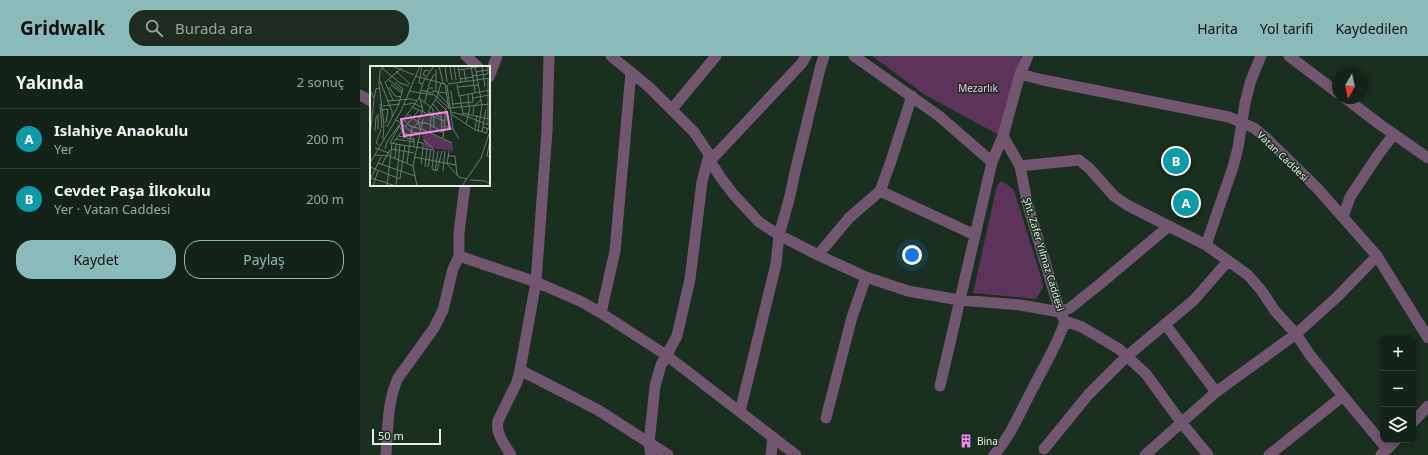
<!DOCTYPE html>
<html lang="tr">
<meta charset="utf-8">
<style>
body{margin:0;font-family:"Noto Sans",sans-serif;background:#1d2b20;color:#f1f3f6}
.controls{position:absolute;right:12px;bottom:12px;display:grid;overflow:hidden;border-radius:8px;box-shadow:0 2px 6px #0003}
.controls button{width:36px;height:36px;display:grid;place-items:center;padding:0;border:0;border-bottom:1px solid #334036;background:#142317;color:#f1f3f6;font:20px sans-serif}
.compass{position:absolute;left:972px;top:12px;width:36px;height:36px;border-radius:50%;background:#142317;box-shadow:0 2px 6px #0003;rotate:189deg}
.scale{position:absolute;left:12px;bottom:10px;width:69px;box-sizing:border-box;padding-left:4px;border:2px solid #e3f1e6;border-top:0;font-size:11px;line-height:14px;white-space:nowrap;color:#e3f1e6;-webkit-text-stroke:3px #1a2f1f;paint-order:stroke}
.you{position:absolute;left:552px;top:199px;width:14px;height:14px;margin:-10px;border:3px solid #fff;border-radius:50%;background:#1a73e8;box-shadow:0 0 0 6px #1a73e833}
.badge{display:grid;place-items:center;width:26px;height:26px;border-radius:50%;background:#8bbbb9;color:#fff;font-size:13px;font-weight:700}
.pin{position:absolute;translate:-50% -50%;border:2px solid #fff;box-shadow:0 1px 4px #0006}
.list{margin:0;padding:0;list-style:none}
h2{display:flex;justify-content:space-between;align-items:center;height:52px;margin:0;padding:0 16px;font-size:17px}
h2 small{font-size:13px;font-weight:400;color:#9da4a1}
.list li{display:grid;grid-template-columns:26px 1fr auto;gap:12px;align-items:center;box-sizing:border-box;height:60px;padding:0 16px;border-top:1px solid #334036}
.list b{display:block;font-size:15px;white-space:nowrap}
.list p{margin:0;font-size:13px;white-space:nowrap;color:#9da4a1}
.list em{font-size:13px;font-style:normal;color:#9da4a1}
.actions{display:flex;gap:8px;padding:12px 16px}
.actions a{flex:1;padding:9px 0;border:1px solid #8bbbb9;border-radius:16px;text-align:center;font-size:14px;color:#8bbbb9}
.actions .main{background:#8bbbb9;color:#111}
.icon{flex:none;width:22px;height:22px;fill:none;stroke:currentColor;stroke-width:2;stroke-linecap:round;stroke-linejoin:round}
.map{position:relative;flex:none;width:1068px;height:399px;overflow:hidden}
header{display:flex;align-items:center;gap:24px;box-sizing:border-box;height:56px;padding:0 20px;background:#8bbbb9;color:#111}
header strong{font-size:19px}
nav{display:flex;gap:22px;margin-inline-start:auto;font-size:14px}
.search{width:280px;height:36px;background:#1d2b20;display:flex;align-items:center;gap:10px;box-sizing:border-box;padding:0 14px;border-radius:16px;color:#9da4a1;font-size:15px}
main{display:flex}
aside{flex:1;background:#142317}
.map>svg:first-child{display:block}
</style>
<header>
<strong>Gridwalk</strong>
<div class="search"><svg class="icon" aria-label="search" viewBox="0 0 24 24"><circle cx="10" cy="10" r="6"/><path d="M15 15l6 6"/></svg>Burada ara</div>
<nav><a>Harita</a><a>Yol tarifi</a><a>Kaydedilen</a></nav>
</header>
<main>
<aside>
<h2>Yakında<small>2 sonuç</small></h2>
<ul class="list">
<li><span class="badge" style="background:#0f9aa8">A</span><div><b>Islahiye Anaokulu</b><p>Yer</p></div><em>200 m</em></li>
<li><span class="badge" style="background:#0f9aa8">B</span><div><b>Cevdet Paşa İlkokulu</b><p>Yer · Vatan Caddesi</p></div><em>200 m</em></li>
</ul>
<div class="actions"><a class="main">Kaydet</a><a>Paylaş</a></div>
</aside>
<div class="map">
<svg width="1068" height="399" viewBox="0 0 1068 399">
<rect width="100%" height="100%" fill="#1a2f1f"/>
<path fill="#5c335a" d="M512,0H661L639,79L565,39Z
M641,125L645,127L654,134L682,224L683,232L676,243L613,237L637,129Z"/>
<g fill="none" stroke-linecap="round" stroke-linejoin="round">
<path stroke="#72556f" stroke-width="11" d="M106,0L118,11
M251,0L289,31L334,76L349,98L350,105L361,122L374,139L399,166L419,179L458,199L506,221L548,235L599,244L660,249L700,256L710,252L740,228L809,170
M494,0L579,60L632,106
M929,0L978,37
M660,18L683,24L869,61L894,72L905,81L957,132L988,167L1017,200L1068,282
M129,21L137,0
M0,39L11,45
M985,42L1022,70L1068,102
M312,53L356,0
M350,105L442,7L446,0
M660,110L719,104L729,112L754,140L767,149L846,189L888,219L901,234L915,255L936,278L950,299L983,340L1027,393
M520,135L615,179
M983,161L990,141L1018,99L1034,78
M846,189L873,111L878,92L885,47L891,24L901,0
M458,199L489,162L520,135L530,108L552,40
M99,200L176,226L222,246L241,257L306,299L436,399
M241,257L255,195L271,16
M705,265L722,271L759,293L786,318L821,366L848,399
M805,268L856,336
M160,314L238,354L308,399
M580,330L632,106L643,80L660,18L668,0
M380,356L416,208L419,179L430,140L435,116L460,13L464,0
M466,362L492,261L506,221
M1053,366L1068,350
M684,393L728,339L766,301L834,244L868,205
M26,399C28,374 27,345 38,322L74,272L83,254L93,213L99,200V177L105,129
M151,399C145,389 135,377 138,365L157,326L160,314L176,226L187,75L189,0
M291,399L289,387L295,330L301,309L317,280L330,223L342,126L349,99
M411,399L413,381
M634,399C652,378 661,354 674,330C685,308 698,288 705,265L700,256L667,146L660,110L643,80
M785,399L856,336L936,278L976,242L1017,200
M909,399L983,340
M1021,399L1036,384"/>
</g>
<defs>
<g id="building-bare" transform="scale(1.08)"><path d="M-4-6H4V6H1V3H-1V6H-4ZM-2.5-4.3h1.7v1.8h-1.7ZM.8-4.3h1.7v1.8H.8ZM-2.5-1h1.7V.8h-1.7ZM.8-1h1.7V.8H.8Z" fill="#f589ee" stroke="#1a2f1f" stroke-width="2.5" paint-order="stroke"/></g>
</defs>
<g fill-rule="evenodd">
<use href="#building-bare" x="606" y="385"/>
</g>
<g text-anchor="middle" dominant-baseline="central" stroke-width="3" stroke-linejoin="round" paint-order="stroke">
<g font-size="10" fill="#fbc3f5" stroke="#1a2f1f">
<text x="618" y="32">Mezarlık</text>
</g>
<g font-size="10" fill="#e3f1e6" stroke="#1a2f1f">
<text transform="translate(923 100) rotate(44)">Vatan Caddesi</text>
<text transform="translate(684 198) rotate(73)">Şht. Zafer Yılmaz Caddesi</text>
</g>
<g font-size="10" fill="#e3f1e6" stroke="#1a2f1f" text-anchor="start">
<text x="617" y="385">Bina</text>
</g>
</g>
<g transform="translate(10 10)">
<rect width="120" height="120" fill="#1a2f1f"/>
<path d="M52,64L82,77L83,85L54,81Z" fill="#5c335a"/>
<path fill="none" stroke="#6a7d6f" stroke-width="1" d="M22,0L44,9M52,0L49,17L52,18M69,0L73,17M75,0L77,16M80,0L82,14M84,0L86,14M88,0L91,17M101,0L105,26M105,0L112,39L108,65M112,1L115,21M12,2L30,17L39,20M89,4L113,0M94,4L96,16M26,5L40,18M106,6L118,4M45,10L71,17M56,10L53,9L55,4L59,5M102,10L118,8V0M90,13L103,11M19,14L32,25M10,15L22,45V50M71,17L75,18L79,43M78,18L120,12M87,18L89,30L120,24M21,19L32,27M77,19L81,48L105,64L117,67V62M19,21L25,30L31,31M58,21L64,8M88,21L108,19M0,23L4,33L0,70M51,24L62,27L80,43M39,25L63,29M62,25L76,27M66,25V4M81,25L83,40M68,27L78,38M98,29L99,41M90,30L93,49L119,59V63L113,61M4,32L6,23L9,22M49,32L63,43L64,61M103,32L119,29M50,33L53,44L48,56L51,64M23,34L15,16L32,2M66,34L76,44M17,35L41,33L47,35M55,36L58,22H63M10,38L12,62M63,38L71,48L72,66M82,38L103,36L102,27M34,39L43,37L53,42M13,40L30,38M42,41L74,55M80,42L120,38M11,44L18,43L16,57M59,46L71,51M81,46L93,49M92,47L119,53M37,48L48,56M103,48L104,40L111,34M59,49V44L67,31L71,17M81,49L83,63M33,53L40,60L51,63M96,58L100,41M118,58V13M29,60L33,66L44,72V80M75,60L83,63L89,73M17,61L28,40L33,23L25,16M35,61L49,44M44,61L48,57H57L74,67M8,63V48M52,63L82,77M105,64L107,49M5,65L6,51L8,50M112,66L116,43M51,67L41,66L31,57L49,32L53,16L64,0M60,67L61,50M29,70L44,74M73,72L76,42M13,73L14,59L9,18L10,5L14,0M26,73L44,76M120,73L117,90L120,91M54,74L63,83M47,76L53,77V81L51,98M20,77L64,84L62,103L67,105L72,85M20,77L31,57L26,54M23,77L32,65M9,79L6,77L11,63M5,82L19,87M15,83L17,76L29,59M21,83L44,87M79,85L77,98L89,111L97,113M5,89L19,90L43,100L53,53M78,90H85L87,109M44,91L86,99M25,92L26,78M0,97L31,45L50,0M8,97L45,110M37,97L42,61M12,98L20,84M43,100L47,120M0,101L30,113L35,79M55,101L57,82M58,101L61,83M65,105L68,85M73,105L75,85M1,112L26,120M0,114L11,91M100,114L115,115L120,118M3,120L8,105M17,120L22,77M26,120L30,78M92,120L111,92L120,65"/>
<path fill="#f589ee" fill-opacity="0.15" stroke="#f589ee" stroke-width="2" d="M77,46L80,63L34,70L31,53Z"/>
<rect width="120" height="120" fill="none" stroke="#e3f1e6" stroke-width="2"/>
</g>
</svg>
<div class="controls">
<button>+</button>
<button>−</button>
<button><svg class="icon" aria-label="layers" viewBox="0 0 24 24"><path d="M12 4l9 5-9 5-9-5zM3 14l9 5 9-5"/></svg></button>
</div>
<svg class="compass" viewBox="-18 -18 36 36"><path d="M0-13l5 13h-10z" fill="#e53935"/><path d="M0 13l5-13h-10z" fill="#9da4a1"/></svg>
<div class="scale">50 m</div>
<div class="you"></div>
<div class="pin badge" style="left:826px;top:147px;background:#0f9aa8">A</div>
<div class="pin badge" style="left:816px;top:105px;background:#0f9aa8">B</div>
</div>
</main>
